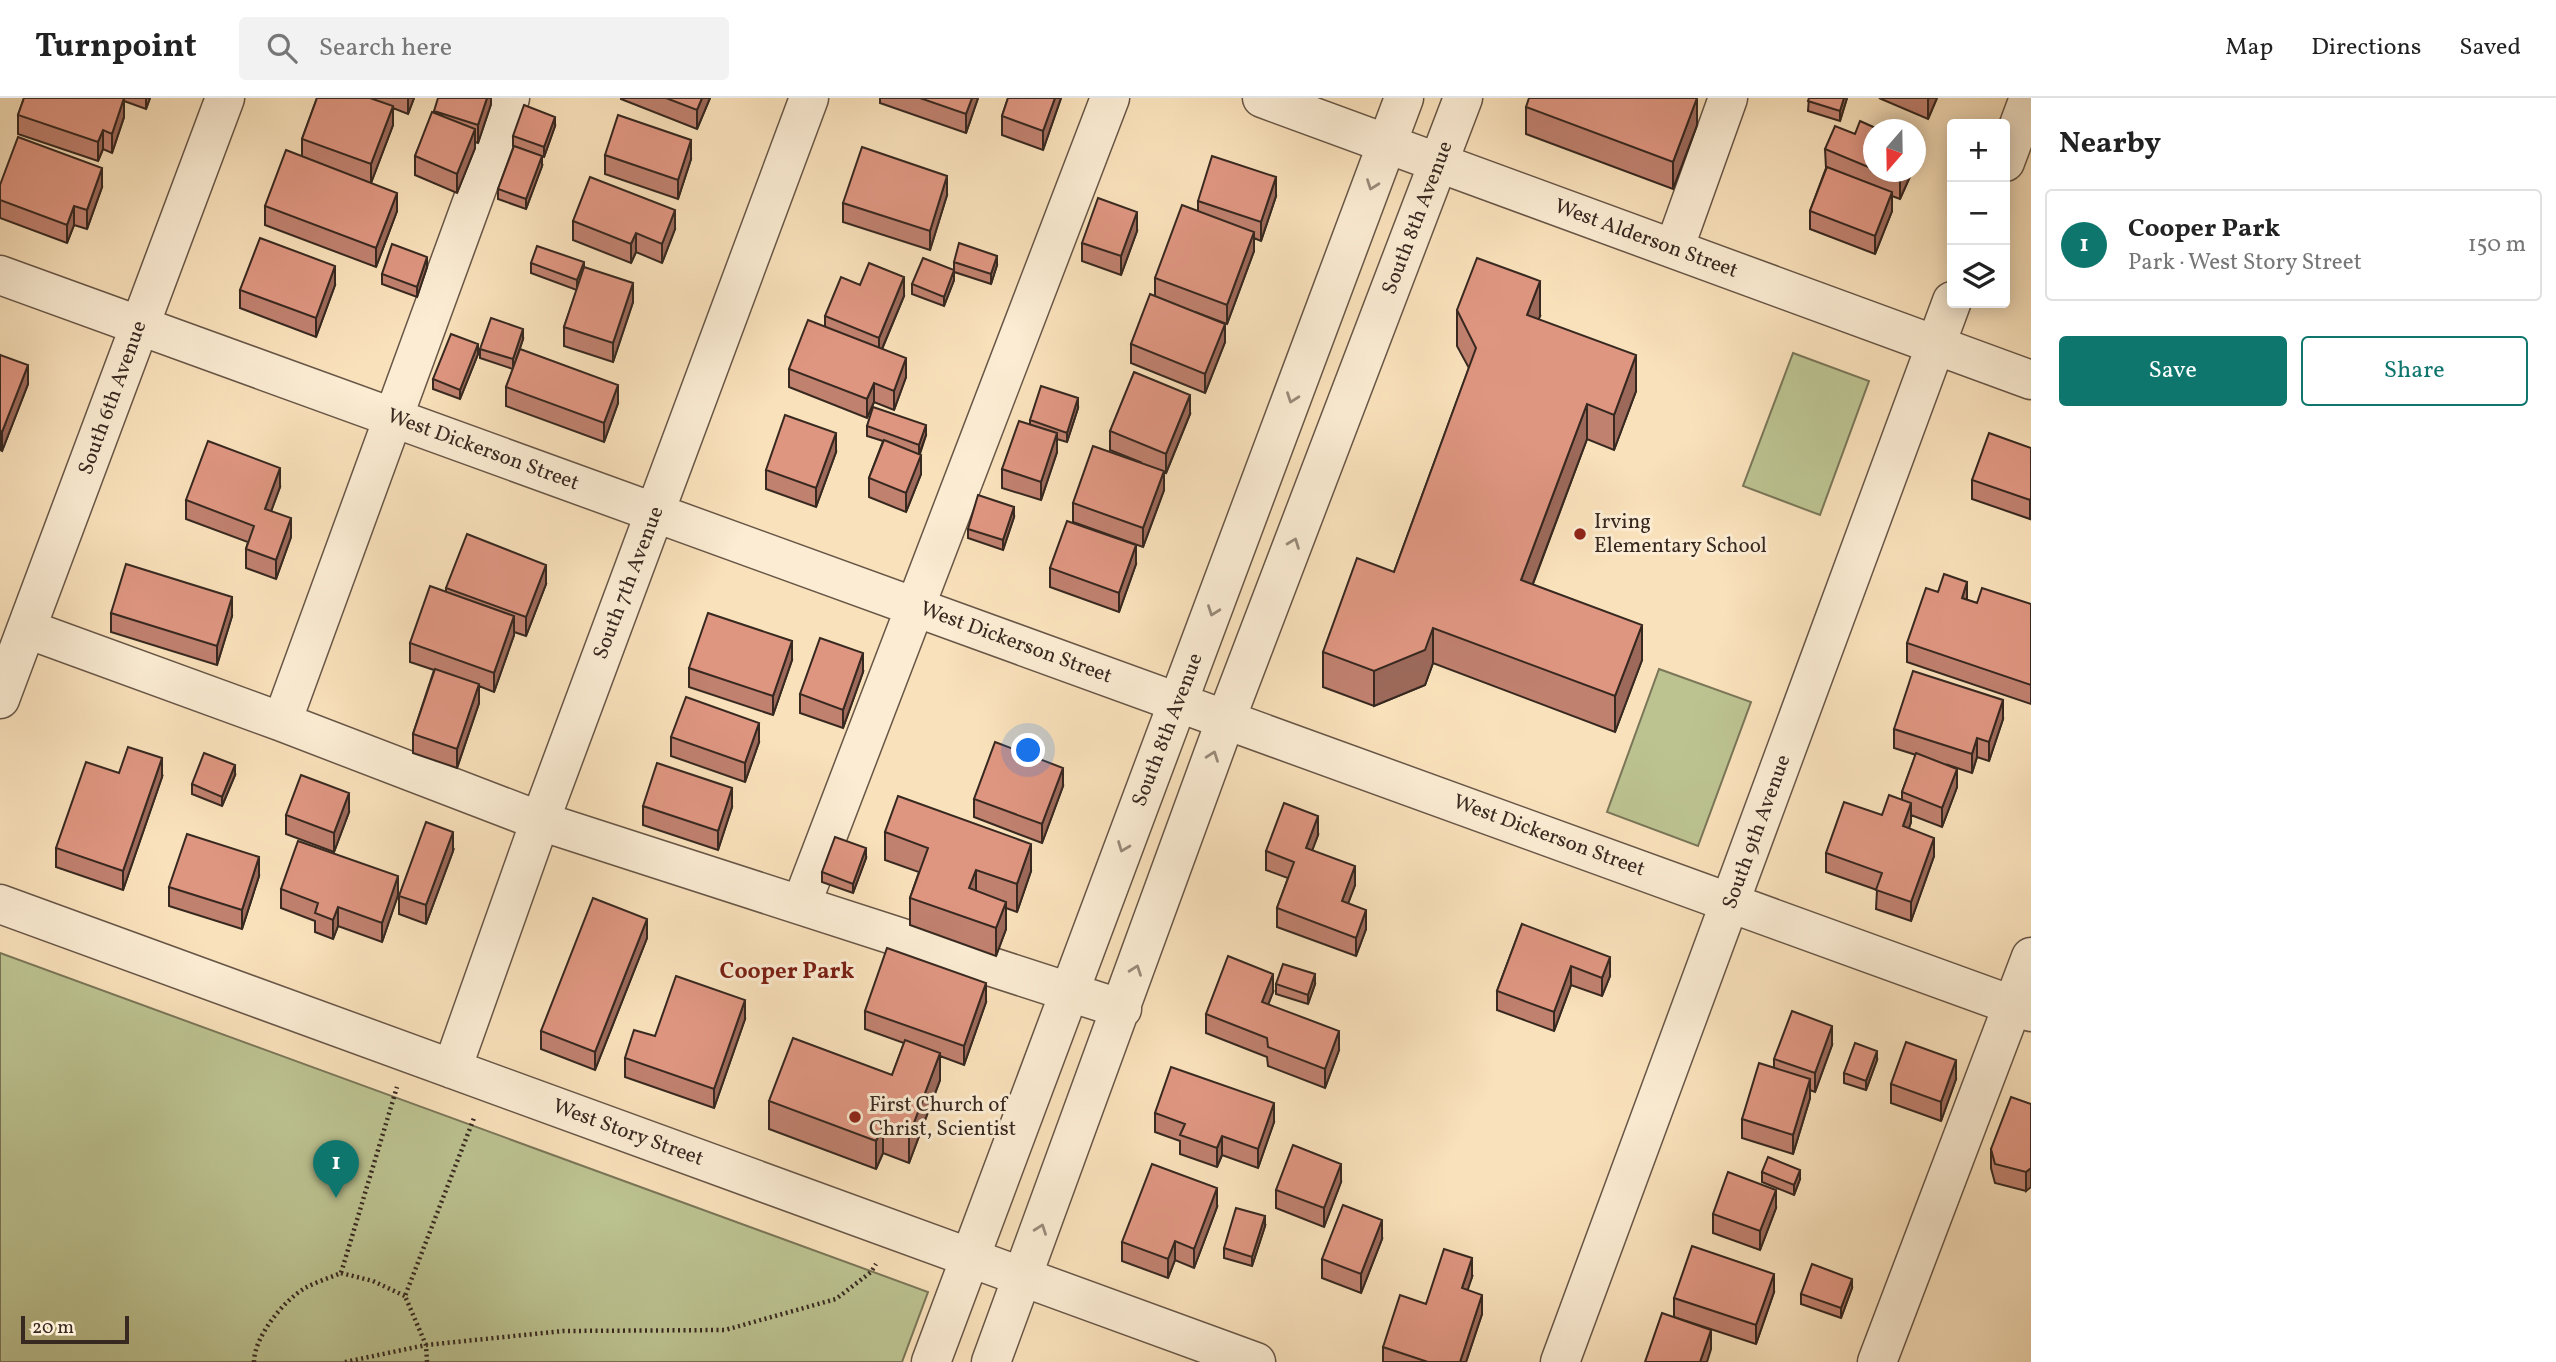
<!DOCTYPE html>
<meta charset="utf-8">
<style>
body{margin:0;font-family:Vollkorn,serif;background:#f2f2f2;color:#222}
.controls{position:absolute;right:21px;top:21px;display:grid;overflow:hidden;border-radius:7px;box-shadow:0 4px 18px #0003}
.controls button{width:63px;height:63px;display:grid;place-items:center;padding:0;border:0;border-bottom:2px solid #e0e0e0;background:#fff;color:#222;font:35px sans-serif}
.compass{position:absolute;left:1863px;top:21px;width:63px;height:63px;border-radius:50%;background:#fff;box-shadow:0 4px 18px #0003;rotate:200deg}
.scale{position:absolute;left:21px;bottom:18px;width:108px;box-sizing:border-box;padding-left:7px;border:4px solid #372820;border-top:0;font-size:19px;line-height:24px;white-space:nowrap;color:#372820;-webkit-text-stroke:5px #fbecd3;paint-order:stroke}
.you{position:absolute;left:1029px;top:653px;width:24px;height:24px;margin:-18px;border:5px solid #fff;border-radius:50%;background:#1a73e8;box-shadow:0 0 0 10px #1a73e833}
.badge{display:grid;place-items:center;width:46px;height:46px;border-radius:50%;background:#0f766e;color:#fff;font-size:23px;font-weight:700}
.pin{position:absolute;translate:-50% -58px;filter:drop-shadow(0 2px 4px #0008)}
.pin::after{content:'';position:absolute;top:37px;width:24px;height:21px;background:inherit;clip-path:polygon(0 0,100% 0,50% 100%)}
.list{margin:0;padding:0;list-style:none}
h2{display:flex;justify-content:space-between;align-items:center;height:91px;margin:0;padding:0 28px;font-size:30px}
h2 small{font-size:23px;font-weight:400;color:#767676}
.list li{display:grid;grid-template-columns:46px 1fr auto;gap:21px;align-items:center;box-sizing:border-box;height:112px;margin:0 14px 14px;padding:0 14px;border:2px solid #e0e0e0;border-radius:7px}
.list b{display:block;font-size:26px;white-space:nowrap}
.list p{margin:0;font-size:23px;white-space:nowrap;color:#767676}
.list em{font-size:23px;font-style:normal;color:#767676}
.actions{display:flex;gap:14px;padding:21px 28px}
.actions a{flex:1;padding:16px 0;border:2px solid #0f766e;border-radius:7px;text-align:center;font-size:24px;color:#0f766e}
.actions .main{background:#0f766e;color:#fff}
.icon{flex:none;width:38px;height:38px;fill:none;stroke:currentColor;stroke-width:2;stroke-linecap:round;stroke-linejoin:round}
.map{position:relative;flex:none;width:2031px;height:1264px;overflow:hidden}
header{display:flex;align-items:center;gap:42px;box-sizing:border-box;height:98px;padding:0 35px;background:#fff;border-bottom:2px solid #e0e0e0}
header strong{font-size:33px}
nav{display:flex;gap:38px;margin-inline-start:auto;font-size:24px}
.search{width:490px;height:63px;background:#f2f2f2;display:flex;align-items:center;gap:18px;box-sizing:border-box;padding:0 24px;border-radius:7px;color:#767676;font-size:26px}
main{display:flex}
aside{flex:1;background:#fff}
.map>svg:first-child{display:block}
</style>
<header>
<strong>Turnpoint</strong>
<div class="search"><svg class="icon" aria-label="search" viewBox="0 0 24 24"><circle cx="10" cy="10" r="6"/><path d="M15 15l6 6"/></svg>Search here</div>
<nav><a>Map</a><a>Directions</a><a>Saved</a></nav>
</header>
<main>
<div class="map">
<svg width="2031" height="1264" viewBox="0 0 2031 1264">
<rect width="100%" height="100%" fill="#f9e1bb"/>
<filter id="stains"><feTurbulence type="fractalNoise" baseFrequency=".00286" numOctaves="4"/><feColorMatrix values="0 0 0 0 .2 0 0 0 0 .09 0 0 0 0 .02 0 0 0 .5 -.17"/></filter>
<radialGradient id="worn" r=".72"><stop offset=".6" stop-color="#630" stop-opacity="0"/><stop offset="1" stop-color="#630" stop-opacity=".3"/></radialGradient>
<path fill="#bcc391" stroke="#7a7658" stroke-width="2" d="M1793,255L1869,283L1820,417L1743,388Z
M1659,571L1751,604L1698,748L1607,714Z
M0,855L928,1194L902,1264H0Z"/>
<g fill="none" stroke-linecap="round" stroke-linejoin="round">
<g stroke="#685647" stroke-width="41">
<path id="minor" d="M1262,0L2031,282
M2005,64L2029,0
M1674,151L1728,0
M0,177L2031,914
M27,531L282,624L540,723L1122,911
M0,601L225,0
M282,624L510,0
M0,806L1256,1264
M801,807L1110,0
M452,971L540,723L809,0
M931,1264L1404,0
M991,1264L1226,621L1463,0
M1560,1264L1952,203
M1877,1264L2031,859"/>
</g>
<path stroke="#372820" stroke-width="4.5" stroke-dasharray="2 3.5" stroke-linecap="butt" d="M341,1175L373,1183L405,1198
M254,1264C254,1239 284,1202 305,1190C316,1184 329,1180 341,1175L397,989
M345,1264L426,1247L563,1233L725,1232L836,1201L871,1174L876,1166
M427,1264L426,1247L405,1198L474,1020"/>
<use href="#minor" stroke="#fbecd3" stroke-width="38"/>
</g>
<path fill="#c0816f" stroke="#372820" stroke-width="2" d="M24,0H150L146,11L124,3V19L112,55L103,51L98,63L18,36V17Z
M317,0H414L408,16L393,10V27L371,85L397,113L376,169L265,127V108L302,58V41Z
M491,0V6L478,45L475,44V50L457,95L415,77V58L434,13Z
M621,0H710L697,31L621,1Z
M880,0H978L966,35L880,5Z
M1008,0H1061L1043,52L1002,37V18Z
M1809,0H1847L1840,23L1808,13Z
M1879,0H1937L1928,21Z
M1526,9L1697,27L1673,91L1526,36Z
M555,28L544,59L513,48V38Z
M1873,32V74H1912L1900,101L1892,98V113L1875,156L1810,131V113L1826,70L1825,51L1855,36Z
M605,57L691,61L678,101L605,76Z
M542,68L526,111L498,101V91Z
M0,87L102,89L87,131L74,127L67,145L0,120Z
M947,97L930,152L843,124V105Z
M1276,98L1261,143L1254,140V153L1227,226L1195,214L1225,244L1205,295L1131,265V246L1155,198V180L1198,113V103Z
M573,123L675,131L662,165L636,154L631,165L573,142Z
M1137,133L1121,177L1082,163V145Z
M954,164L997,167L991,186L954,174V182L944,208L912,196V186L954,172Z
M531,165L584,171L633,204L613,264L564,248V229L577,192L531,175Z
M427,169L417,199L382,186V176Z
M335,187L316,239L240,210V192Z
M860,187L904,198L882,251L906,279L894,312L874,304L867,320L789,289V271L825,229V218Z
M1457,212L1540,218L1538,221L1636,293L1614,352L1587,341L1533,486L1642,562L1615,634L1433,565L1425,587L1374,608L1323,589V554L1394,474L1469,270L1457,248Z
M523,241L519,253L618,305L604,344L506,308V289L513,271L480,260V251Z
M478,256L460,301L433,291V281Z
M0,257L28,286L2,353L0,352Z
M1078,310L1067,344L1057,341V354L1041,402L1002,390V371L1030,326V322Z
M1190,316L1166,375L1164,374V392L1143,449L1073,424V405L1140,364L1110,352V333Z
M867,328L926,337L920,356L921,376L906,414L869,399V380L883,343L867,338Z
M2031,350L2030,421L1972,401V382Z
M836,354L816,409L766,391V372Z
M280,389L271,413L291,439L276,481L246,470V451L248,444L186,421V402Z
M1014,419L1003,452L968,440V431Z
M1136,466L1119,514L1050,489V470Z
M546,486L526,538L514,534V537L494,594L479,588V605L457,670L413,655V636L434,572L410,564V545L446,494V490Z
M1967,502L1977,505L2031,506V606L1907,564V545Z
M111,515L232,518L217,567L111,534Z
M792,562L773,617L689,589V570Z
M863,574L843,630L800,615V596Z
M2003,621L1989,663L1977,659L1972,675L1948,667L1957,689L1942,729L1911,717V724L1909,730L1934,758L1911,823L1876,811L1877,792L1826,774V755L1882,717L1902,702V694L1916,657L1894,650V631Z
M671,639L759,644L745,684L671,658Z
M235,677L222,708L192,696V686Z
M162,679L123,792L56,769V750Z
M1063,688L1042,745L974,719V701Z
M643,708L732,709L718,752L643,727Z
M349,714L334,754L286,736V717Z
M885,734L1031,773L1017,814L1006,810V831L996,858L910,827V800L919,774L885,762Z
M1318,737L1312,752L1355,787L1348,805L1366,831L1356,858L1277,829V810L1288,780L1266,772V753Z
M453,753L426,826L399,816V798Z
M866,760L853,795L822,784V774Z
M259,778L242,831L169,808V789Z
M281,791L398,797L382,844L338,828L333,841L315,834V823L281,810Z
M1522,826L1610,878L1602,898L1571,887L1554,933L1497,912V893Z
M647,840L595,972L541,951V933Z
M1276,886H1315L1308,906L1276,896Z
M1273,894L1268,906L1339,952L1325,990L1268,968L1267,959L1206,935V916Z
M986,904L964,967L940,958V982L909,1065L883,1055L876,1071L769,1031V1003L892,977L904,945L865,931V913Z
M745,921L714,1010L625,979V960L655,938Z
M1832,947L1815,994L1810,992V1000L1793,1056L1742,1040V1021L1774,970V961Z
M1877,962L1866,992L1844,985V975Z
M1956,981L1941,1023L1891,1005V986Z
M2031,1006L2026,1093L1995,1085L1991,1070V1051Z
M1155,1015L1274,1024L1258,1070L1222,1057L1217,1069L1180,1056V1043L1155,1034Z
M1762,1074L1800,1081L1794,1097L1762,1084Z
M1341,1084L1324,1129L1276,1110V1092Z
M1217,1109L1194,1170L1175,1162L1168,1180L1122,1163V1144Z
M1776,1110L1760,1152L1713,1135V1116Z
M1265,1128L1252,1168L1224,1160V1150Z
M1382,1141L1361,1195L1322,1180V1161Z
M1472,1179L1467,1192L1482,1216L1466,1264H1383V1249L1426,1206Z
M1852,1190L1841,1220L1801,1206V1196Z
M1774,1194L1756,1246L1674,1219V1200Z"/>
<path fill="#9c695a" stroke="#372820" stroke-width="2" d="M124,0V19L112,55V36Z
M146,0H150L146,11Z
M408,0H414L408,16Z
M487,0H491V6L478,45V27Z
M702,0H710L697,31V12Z
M972,0H978L966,35V16Z
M1055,0H1061L1043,52V33Z
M1697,0V27L1673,91V64Z
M1844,0H1847L1840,23V13Z
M1929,0H1937L1928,21V2Z
M393,8V27L371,85V66Z
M555,19V28L544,59V49Z
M475,31V50L457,95V76Z
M103,32V51L98,63V44Z
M691,42V61L678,101V82Z
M542,58V68L526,111V101Z
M102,70V89L87,131V112Z
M1904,74H1912L1900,101V82Z
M947,78V97L930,152V133Z
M1276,79V98L1261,143V124Z
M1892,94V113L1875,156V138Z
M397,95V113L376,169V150Z
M74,108V127L67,145V127Z
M675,112V131L662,165V146Z
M1137,114V133L1121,177V158Z
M1254,134V153L1227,226V207Z
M636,135V154L631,165V146Z
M997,158V167L991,186V176Z
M427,159V169L417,199V189Z
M584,164V173L577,192V182Z
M335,168V187L316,239V220Z
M954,172V182L944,208V199Z
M904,179V198L879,258V240Z
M1540,183V218L1527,252V217Z
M633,185V204L613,264V245Z
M1225,226V244L1205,295V276Z
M523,231V241L513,271V261Z
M478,246V256L460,301V292Z
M1636,257V293L1614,352V317Z
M906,260V279L894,312V293Z
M28,267V286L2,353V334Z
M874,285V304L867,320V301Z
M618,287V305L604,344V325Z
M1190,297V316L1166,375V356Z
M1078,300V310L1067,344V335Z
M1587,306V341L1521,517V482Z
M926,327V337L919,356V347Z
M836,335V354L816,409V390Z
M1057,335V354L1041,402V384Z
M921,357V376L906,414V395Z
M280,370V389L265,430V411Z
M1164,373V392L1143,449V430Z
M2031,400V418L2030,421V402Z
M1014,409V419L1003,452V442Z
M291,420V439L276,481V462Z
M1136,447V466L1119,514V495Z
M546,467V486L526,538V519Z
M1967,484V503L1962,500Z
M232,499V518L217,567V548Z
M514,518V537L494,594V575Z
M1642,527V562L1615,634V598Z
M1433,530V565L1425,587L1374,608V573Z
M792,543V562L773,617V598Z
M863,555V574L843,630V612Z
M479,586V605L457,670V651Z
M2003,602V621L1989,663V644Z
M759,625V644L745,684V665Z
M1977,640V659L1972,675V656Z
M162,660V679L123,792V773Z
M235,667V677L222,708V699Z
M1063,670V688L1042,745V726Z
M1957,671V689L1942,729V710Z
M732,690V709L718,752V733Z
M349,695V714L334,754V735Z
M1911,705V724L1903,747V728Z
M1318,718V737L1306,769V750Z
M453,734V753L426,826V807Z
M1934,740V758L1911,823V804Z
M1031,746V773L1017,814V786Z
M866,750V760L853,795V786Z
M259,759V778L242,831V812Z
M1355,768V787L1342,822V803Z
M976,772V799L969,790Z
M398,778V797L382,844V825Z
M1006,804V831L996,858V830Z
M338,809V828L333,841V822Z
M1366,812V831L1356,858V840Z
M647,821V840L595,972V954Z
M1610,859V878L1602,898V880Z
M1571,868V887L1554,933V914Z
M1273,876V894L1262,923V904Z
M1315,876V886L1308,906V897Z
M986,885V904L964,967V948Z
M745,902V921L714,1010V991Z
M1832,928V947L1815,994V975Z
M1339,933V952L1325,990V971Z
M1877,953V962L1866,992V983Z
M940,955V982L909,1065V1038Z
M1956,962V981L1941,1023V1004Z
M1810,981V1000L1793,1056V1037Z
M1274,1005V1024L1258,1070V1051Z
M883,1028V1055L876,1071V1043Z
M1222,1038V1057L1217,1069V1050Z
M1341,1066V1084L1324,1129V1110Z
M2031,1070V1089L2026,1093V1074Z
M1800,1072V1081L1794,1097V1087Z
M1217,1090V1109L1194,1170V1151Z
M1776,1092V1110L1760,1152V1133Z
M1265,1118V1128L1252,1168V1159Z
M1382,1122V1141L1361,1195V1176Z
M1175,1143V1162L1168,1180V1161Z
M1472,1160V1179L1462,1209V1190Z
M1774,1176V1194L1756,1246V1227Z
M1852,1181V1190L1841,1220V1210Z
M1482,1197V1216L1466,1264H1460Z
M1711,1232V1251L1707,1264H1700Z"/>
<path fill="#df9681" stroke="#372820" stroke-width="2" d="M24,0H124L112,36L103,32L98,44L18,17Z
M317,0H370L393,8L371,66L302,41Z
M438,0H487L478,27L434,13Z
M666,0H702L697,12Z
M920,0H972L966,16Z
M1008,0H1055L1043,33L1002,18Z
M1529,0H1697L1673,64L1526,9Z
M1809,0H1844L1840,13L1808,3Z
M524,7L555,19L544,49L513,38Z
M432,14L475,31L457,76L415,58Z
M618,17L691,42L678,82L605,57Z
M1860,23L1880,32H1873V71L1825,51L1835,28L1855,36Z
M18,39L102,70L87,112L74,108L67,127L0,102V87Z
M514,48L542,58L526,101L498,91Z
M862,49L947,78L930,133L843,105Z
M286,52L397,95L376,150L265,108Z
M1212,58L1276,79L1261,124L1198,103Z
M1827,69L1892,94L1875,138L1810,113Z
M1879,74H1904L1900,82Z
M590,79L675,112L662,146L636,135L631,146L573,123Z
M1098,100L1137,114L1121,158L1082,145Z
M1182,107L1254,134L1227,207L1155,180Z
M260,140L335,168L316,220L240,192Z
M959,145L997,158L991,176L954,164Z
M392,146L427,159L417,189L382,176Z
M537,148L584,164L577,182L531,165Z
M923,160L954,172L944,199L912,186Z
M1477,160L1540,183L1527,217L1636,257L1614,317L1587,306L1521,482L1642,527L1615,598L1433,530L1425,552L1374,573L1323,554L1357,460L1394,474L1476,250L1457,212Z
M869,165L904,179L879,240L825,218L841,179L860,187Z
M584,169L633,185L613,245L564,229Z
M1150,196L1225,226L1205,276L1131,246Z
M491,220L523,231L513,261L480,251Z
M808,222L906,260L894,293L874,285L867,301L789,271Z
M451,236L478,246L460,292L433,281Z
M520,251L618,287L604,325L506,289Z
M0,257L28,267L2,334L0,333Z
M1134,274L1190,297L1166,356L1110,333Z
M1041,288L1078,300L1067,335L1030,322Z
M873,309L926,327L919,347L867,328Z
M785,317L836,335L816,390L766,372Z
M1019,323L1057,335L1041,384L1002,371Z
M1989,335L2031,350V400L2030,402L1972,382Z
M884,342L921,357L906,395L869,380Z
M208,343L280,370L265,411L291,420L276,462L246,451L254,428L186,402Z
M1093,348L1164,373L1143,430L1073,405Z
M978,397L1014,409L1003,442L968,431Z
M1067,423L1136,447L1119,495L1050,470Z
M467,436L546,467L526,519L446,490Z
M126,466L232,499L217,548L111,515Z
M1944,476L1967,484L1962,500L1977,505L1982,490L2031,506V587L1907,545L1926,490L1938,494Z
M430,488L514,518L494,575L410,545Z
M708,515L792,543L773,598L689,570Z
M820,540L863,555L843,612L800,596Z
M435,571L479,586L457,651L413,636Z
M1913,573L2003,602L1989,644L1977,640L1972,656L1894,631Z
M686,599L759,625L745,665L671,639Z
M995,644L1063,670L1042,726L974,701Z
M128,649L162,660L123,773L56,750L86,664L119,675Z
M204,655L235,667L222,699L192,686Z
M1916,655L1957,671L1942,710L1902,694Z
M657,665L732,690L718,733L643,708Z
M301,677L349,695L334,735L286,717Z
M1889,697L1911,705L1903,728L1934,740L1911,804L1876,792L1882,775L1826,755L1844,704L1882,717Z
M898,698L1031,746L1017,786L976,772L969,790L1006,804L996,830L910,800L928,750L885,734Z
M1284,705L1318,718L1306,750L1355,768L1342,803L1366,812L1356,840L1277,810L1294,764L1266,753Z
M426,724L453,734L426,807L399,798Z
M187,736L259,759L242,812L169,789Z
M835,739L866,750L853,786L822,774Z
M298,743L398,778L382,825L338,809L333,822L315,815L318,805L281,791Z
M593,800L647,821L595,954L541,933Z
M1522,826L1610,859L1602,880L1571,868L1554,914L1497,893Z
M887,850L986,885L964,948L865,913Z
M1228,858L1273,876L1262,904L1339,933L1325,971L1268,949L1267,940L1206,916Z
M1283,866L1315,876L1308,897L1276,886Z
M676,878L745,902L714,991L625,960L634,932L655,938Z
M1792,913L1832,928L1815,975L1774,961Z
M793,940L892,977L905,942L940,955L909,1038L883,1028L876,1043L769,1003Z
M1906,944L1956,962L1941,1004L1891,986Z
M1855,945L1877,953L1866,983L1844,975Z
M1759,965L1810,981L1793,1037L1742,1021Z
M1171,969L1274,1005L1258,1051L1222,1038L1217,1050L1180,1037L1185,1026L1155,1015Z
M2011,999L2031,1006V1070L2026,1074L1995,1066L1991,1051Z
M1293,1047L1341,1066L1324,1110L1276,1092Z
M1768,1059L1800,1072L1794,1087L1762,1074Z
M1152,1066L1217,1090L1194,1151L1175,1143L1168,1161L1122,1144Z
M1728,1074L1776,1092L1760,1133L1713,1116Z
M1343,1107L1382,1122L1361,1176L1322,1161Z
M1236,1110L1265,1118L1252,1159L1224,1150Z
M1692,1148L1774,1176L1756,1227L1674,1200Z
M1444,1151L1472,1160L1462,1190L1482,1197L1460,1264H1428L1383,1249L1400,1197L1426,1206Z
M1812,1166L1852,1181L1841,1210L1801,1196Z
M1662,1215L1711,1232L1700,1264H1645Z"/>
<defs><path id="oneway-chevron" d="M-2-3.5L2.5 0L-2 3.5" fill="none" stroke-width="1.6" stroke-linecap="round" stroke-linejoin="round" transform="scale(1.75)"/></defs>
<g stroke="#998a7a">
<use href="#oneway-chevron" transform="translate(1372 87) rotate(110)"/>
<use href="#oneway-chevron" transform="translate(1292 300) rotate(110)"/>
<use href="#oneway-chevron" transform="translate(1294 445) rotate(-69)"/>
<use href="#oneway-chevron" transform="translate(1213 513) rotate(110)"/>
<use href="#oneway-chevron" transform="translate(1213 658) rotate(-70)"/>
<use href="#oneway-chevron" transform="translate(1123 749) rotate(111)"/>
<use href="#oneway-chevron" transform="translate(1136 872) rotate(-70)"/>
<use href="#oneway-chevron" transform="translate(1041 1131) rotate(-70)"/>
</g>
<g fill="#8f2418" stroke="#fbecd3" stroke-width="2.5">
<circle cx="1580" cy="436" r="7"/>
<circle cx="855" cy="1019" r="7"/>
</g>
<g text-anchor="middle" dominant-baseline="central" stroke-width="6" stroke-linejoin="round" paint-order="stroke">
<g font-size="21" fill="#372820" stroke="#fbecd3">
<text transform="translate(1418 120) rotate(-69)">South 8th Avenue</text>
<text transform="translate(1646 141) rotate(20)">West Alderson Street</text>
<text transform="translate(113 300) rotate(-70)">South 6th Avenue</text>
<text transform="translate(483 352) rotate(20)">West Dickerson Street</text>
<text transform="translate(629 485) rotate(-69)">South 7th Avenue</text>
<text transform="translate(1016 545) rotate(20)">West Dickerson Street</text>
<text transform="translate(1168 632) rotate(-69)">South 8th Avenue</text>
<text transform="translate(1757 734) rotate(-70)">South 9th Avenue</text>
<text transform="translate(1549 738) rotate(20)">West Dickerson Street</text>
<text transform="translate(628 1035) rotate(20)">West Story Street</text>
</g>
<g font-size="21" fill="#372820" stroke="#fbecd3" text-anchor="start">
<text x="1594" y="424">Irving<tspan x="1594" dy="24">Elementary School</tspan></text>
<text x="869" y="1007">First Church of<tspan x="869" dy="24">Christ, Scientist</tspan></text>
</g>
<g font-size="23" font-weight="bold" fill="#7a1f14" stroke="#fbecd3">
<text x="787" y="874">Cooper Park</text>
</g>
</g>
<rect width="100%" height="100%" filter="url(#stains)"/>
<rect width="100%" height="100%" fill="url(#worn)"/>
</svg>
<div class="controls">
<button>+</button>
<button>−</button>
<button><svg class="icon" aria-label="layers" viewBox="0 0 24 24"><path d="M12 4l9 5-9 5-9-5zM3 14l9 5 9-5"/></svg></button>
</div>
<svg class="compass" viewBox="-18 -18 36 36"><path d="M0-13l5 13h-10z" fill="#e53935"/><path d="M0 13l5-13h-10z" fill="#767676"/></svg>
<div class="scale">20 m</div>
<div class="you"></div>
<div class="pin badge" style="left:336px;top:1100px">1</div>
</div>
<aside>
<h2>Nearby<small></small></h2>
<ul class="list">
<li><span class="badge">1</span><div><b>Cooper Park</b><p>Park · West Story Street</p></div><em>150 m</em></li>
</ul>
<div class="actions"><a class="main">Save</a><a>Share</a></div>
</aside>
</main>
